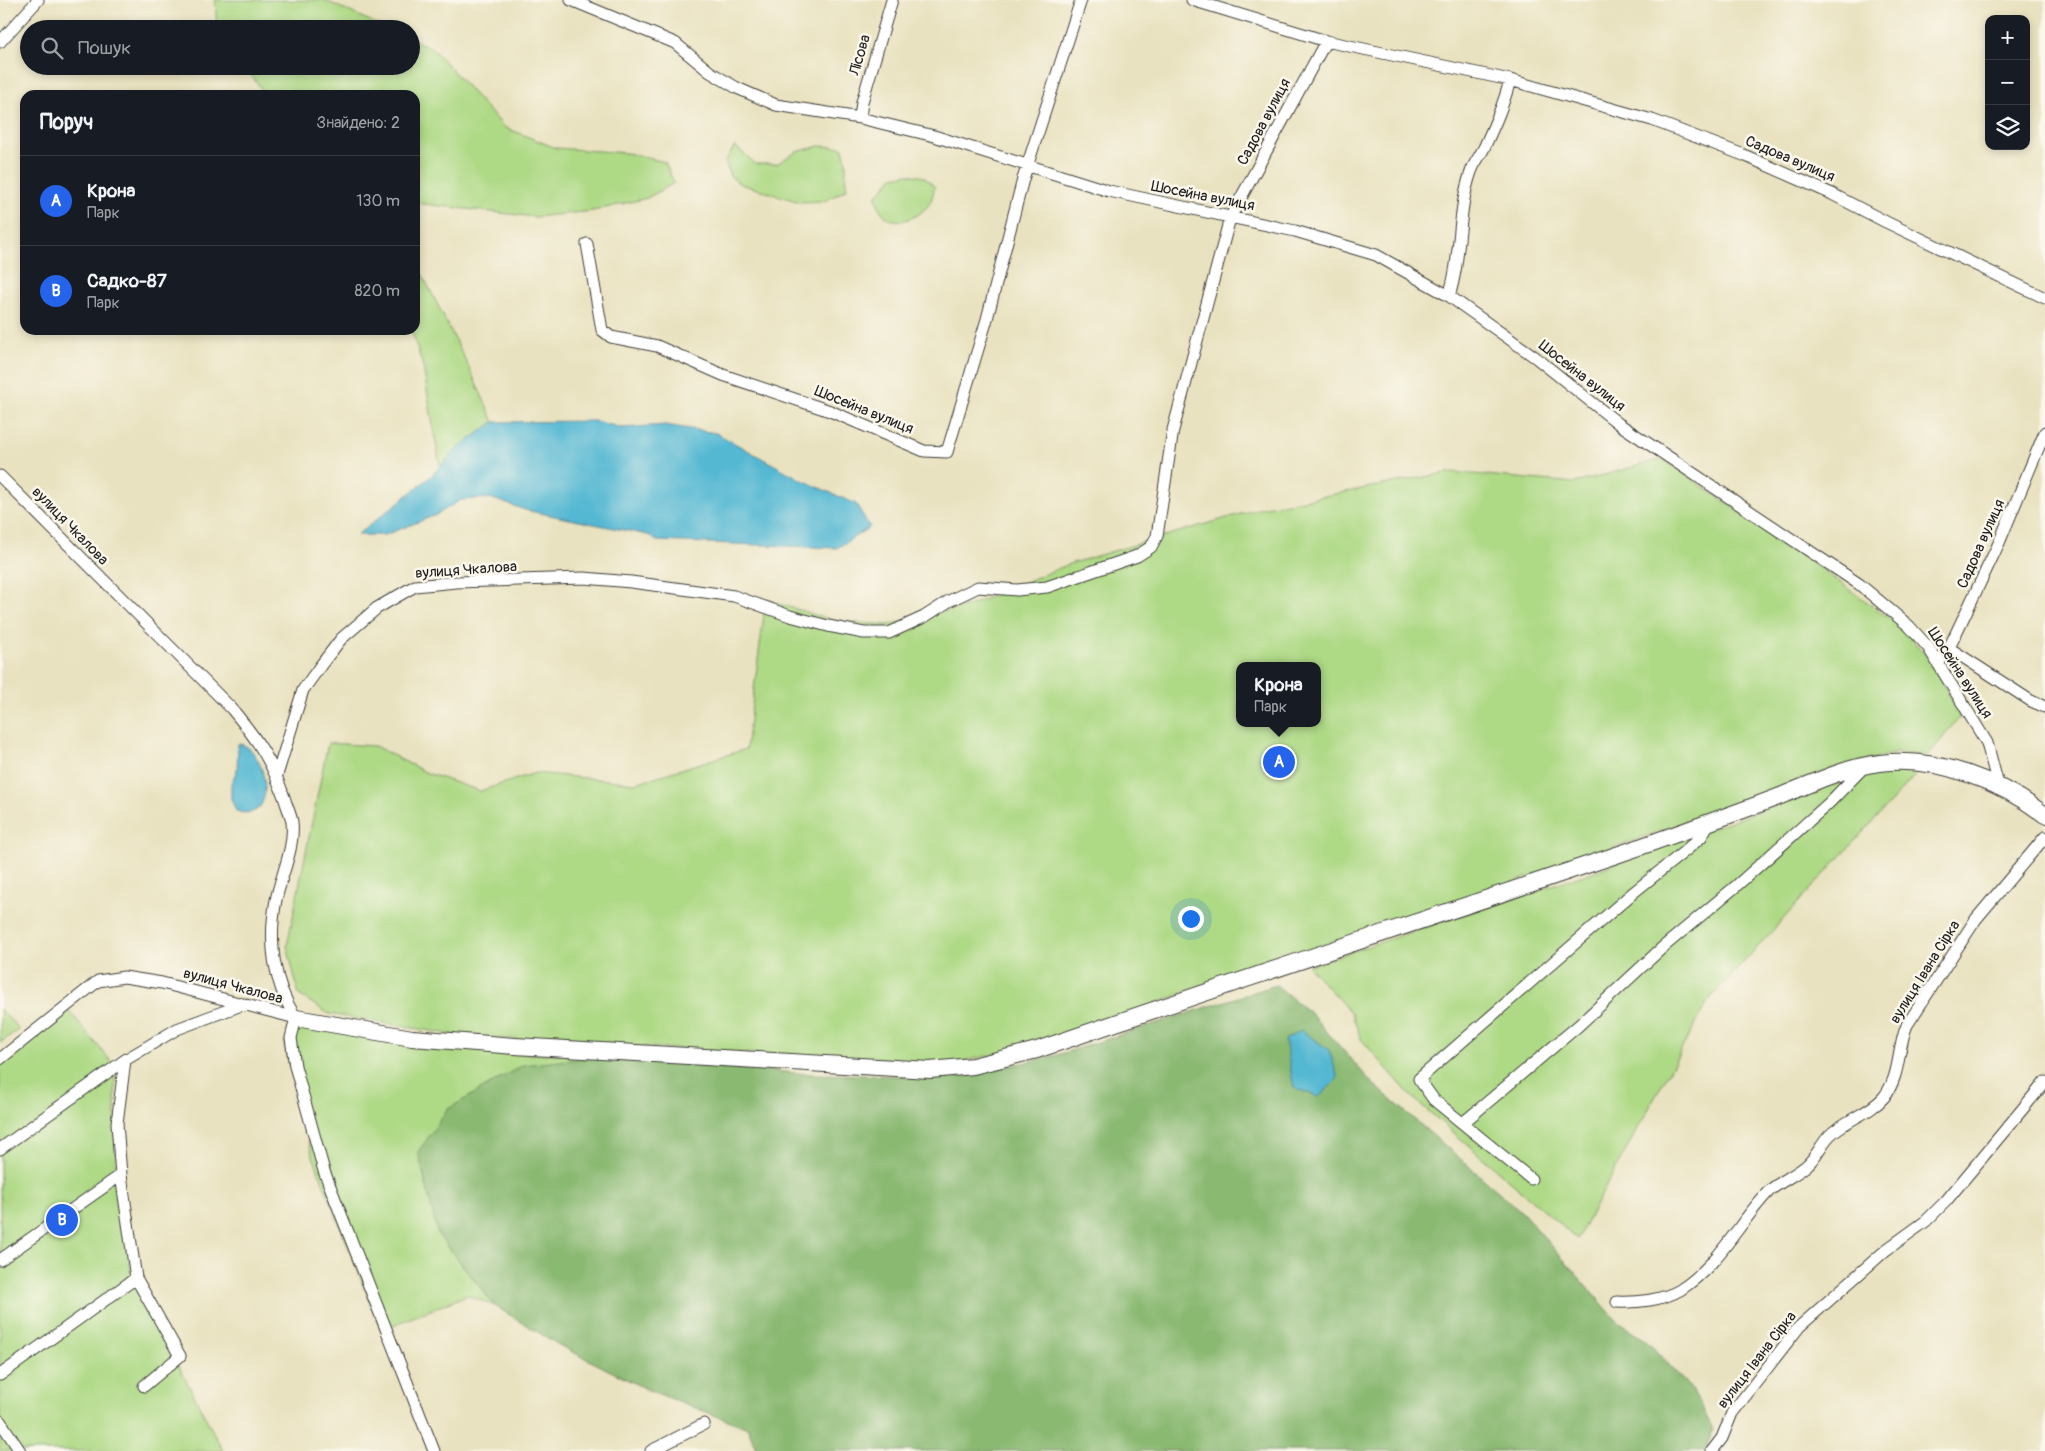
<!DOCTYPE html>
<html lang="uk">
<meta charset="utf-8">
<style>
body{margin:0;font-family:Pangolin,sans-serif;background:#20242c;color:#f1f3f6}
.controls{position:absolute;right:15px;top:15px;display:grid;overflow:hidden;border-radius:10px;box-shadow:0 2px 8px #0003}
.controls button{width:45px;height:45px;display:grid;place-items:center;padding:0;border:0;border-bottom:1px solid #363941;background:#171b24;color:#f1f3f6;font:25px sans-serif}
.you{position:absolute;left:1190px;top:918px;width:18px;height:18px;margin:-12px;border:4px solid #fff;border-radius:50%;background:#1a73e8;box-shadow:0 0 0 8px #1a73e833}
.badge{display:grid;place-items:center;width:32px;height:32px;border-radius:50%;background:#2563eb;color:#fff;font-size:16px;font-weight:700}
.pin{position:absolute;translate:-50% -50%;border:2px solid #fff;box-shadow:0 1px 5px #0006}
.popup{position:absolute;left:1236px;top:662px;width:85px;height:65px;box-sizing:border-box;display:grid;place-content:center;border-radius:10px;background:#171b24;filter:drop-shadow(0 1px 4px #0005);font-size:16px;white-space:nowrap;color:#9ea1a6}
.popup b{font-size:19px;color:#f1f3f6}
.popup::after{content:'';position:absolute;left:50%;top:100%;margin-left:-10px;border:10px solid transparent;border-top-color:#171b24}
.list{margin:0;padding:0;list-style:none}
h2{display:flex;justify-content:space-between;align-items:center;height:65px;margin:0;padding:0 20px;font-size:21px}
h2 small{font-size:16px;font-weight:400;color:#9ea1a6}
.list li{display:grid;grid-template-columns:32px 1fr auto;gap:15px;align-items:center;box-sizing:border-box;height:90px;padding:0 20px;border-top:1px solid #363941}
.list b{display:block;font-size:19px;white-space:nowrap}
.list p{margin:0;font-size:16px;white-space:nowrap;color:#9ea1a6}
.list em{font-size:16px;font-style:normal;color:#9ea1a6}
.icon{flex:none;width:28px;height:28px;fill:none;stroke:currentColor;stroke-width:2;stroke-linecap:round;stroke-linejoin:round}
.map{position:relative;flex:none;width:2045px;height:1451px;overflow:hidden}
.search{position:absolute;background:#171b24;box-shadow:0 2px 8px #0003;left:20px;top:20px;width:400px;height:55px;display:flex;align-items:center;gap:12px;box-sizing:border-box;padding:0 18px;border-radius:28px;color:#9ea1a6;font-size:19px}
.panel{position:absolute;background:#171b24;box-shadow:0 2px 8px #0003;left:20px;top:90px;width:400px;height:245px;border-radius:15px}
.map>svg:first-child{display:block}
</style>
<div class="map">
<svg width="2045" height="1451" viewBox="0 0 2045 1451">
<rect width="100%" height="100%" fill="#fbf7ec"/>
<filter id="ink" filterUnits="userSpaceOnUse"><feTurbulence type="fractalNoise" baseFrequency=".02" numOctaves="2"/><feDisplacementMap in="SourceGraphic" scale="10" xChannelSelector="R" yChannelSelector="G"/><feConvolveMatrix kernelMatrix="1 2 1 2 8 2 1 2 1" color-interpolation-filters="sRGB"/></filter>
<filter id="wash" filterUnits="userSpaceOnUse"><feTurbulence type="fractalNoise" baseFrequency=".0096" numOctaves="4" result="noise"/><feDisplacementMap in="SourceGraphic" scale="20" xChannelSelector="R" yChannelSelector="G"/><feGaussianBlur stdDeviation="1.12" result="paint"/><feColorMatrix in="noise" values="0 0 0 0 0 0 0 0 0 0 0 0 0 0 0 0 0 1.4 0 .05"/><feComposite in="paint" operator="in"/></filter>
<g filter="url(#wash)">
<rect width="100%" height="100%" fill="#e9e2c0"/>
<path fill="#aed985" stroke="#657a50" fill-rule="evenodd" d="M215,0H324L388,29H217Z
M411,39L432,48L504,127L556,148L627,153L665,162L674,183L647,198L593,211L535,217L415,203V95H266L244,66H411Z
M735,146L756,164H777L796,152L820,146L842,147C850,164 843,173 847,189L825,201L800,202L740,184L730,176L725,161Z
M908,174L924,177L935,187C933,193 932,201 928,206C910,226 880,228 876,196L893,177Z
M415,260L466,361L494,422L458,448L440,467L423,366L411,330H415Z
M1662,459L1776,536L1900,626L1930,660L1960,716L1928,756L1897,753L1838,767L1575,862L1243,971L1135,1011L1017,1050L944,1065L461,1036L329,1014L299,995L287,946L328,743L375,746L427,773L480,791L535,773L636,783L746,749L766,600L836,621L888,625L968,606L1069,564L1261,508L1451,472L1575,483ZM1240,666H1318V723H1240Z
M1877,767L1920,770L1708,1001L1577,1239L1411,1096L1361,1039L1352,1014L1308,966L1590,873Z
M0,1009L19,1029L0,1043Z
M69,1011L115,1066L116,1163L132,1277L223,1451H0V1062Z
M299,1022L506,1048L501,1054H598L438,1234L495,1306L467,1295L381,1330L312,1154L284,1043Z"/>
<path fill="#8ab972" stroke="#536a47" d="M1276,985L1310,1013L1372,1083L1522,1212L1619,1323L1646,1340L1693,1391L1713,1429L1707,1451H757L748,1428L646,1389L559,1345L495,1306L438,1234L418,1152L448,1109L523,1065L595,1057L810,1074L959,1077L1054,1056Z"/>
<path fill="#54b8d3" stroke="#386a78" d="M596,421L622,428L665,425L716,433L802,480L856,504L870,527L837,548L657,541L648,535L525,510L490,498L461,500L436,515L385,535H357L429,478L458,448L494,422Z
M238,744C266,744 282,826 236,811L231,799V784L237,770Z
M1301,1030L1329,1050L1338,1078L1319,1097L1294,1088L1285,1040Z"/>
</g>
<g filter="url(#ink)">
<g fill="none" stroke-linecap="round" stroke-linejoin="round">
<g stroke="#3b3a35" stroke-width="13">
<path id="street" d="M571,0L675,43L710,72L737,88L776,105L860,118L934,136L1109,191L1295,231L1376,255L1449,296L1535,357L1619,424L1859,584L1909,626L1928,647L1987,743L1998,785
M1192,0L1326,41L1510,80L1652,120L1746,156L1832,194L1886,222L2045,298
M0,42L38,0
M860,118L862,102L892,0
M587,244L602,330L611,337L657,346L723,375L830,411L924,451L947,452L987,319L1023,179L1081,0
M1449,296C1462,256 1457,211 1471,172C1474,163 1480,156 1484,148C1494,126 1504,104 1510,80
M0,476L231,708C258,740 272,761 285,800C287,807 291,815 292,822C295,848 281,875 276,900C268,941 273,983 296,1018
M1949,648L2031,701L2045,707
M1938,664L1949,648L1999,543L2045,432
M277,775L303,690L321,665L341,639L377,608L415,586L456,582L584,578L631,582L734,596L790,616L828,626L864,633H889L924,617L949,601L978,587L1017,590L1047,587L1137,556L1151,547L1157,536L1173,430L1230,218L1326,41
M296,1018L291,1038L295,1066L324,1171L434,1451
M0,1059L98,981L124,977L162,983L296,1018
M1464,1122L1578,1026L1662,948L1735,887L1829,803L1863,768
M0,1149L125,1060
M1531,1179L1434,1100L1419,1079L1634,892L1685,851L1701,837L1709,823
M0,1260L121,1175L117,1123L125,1060L177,1029L244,1004
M136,1278L180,1356L144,1386
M1617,1302C1637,1303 1663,1300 1680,1290C1719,1265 1737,1225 1768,1192C1779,1182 1794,1176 1806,1166C1816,1158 1820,1146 1829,1136C1844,1120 1870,1114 1884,1097C1901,1075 1897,1049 1907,1025L1976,919L2045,837
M0,1375L136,1278L121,1175
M0,1421L20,1451
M651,1451L704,1424
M1712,1451L1722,1438L1732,1413L1799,1327L1886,1250L1926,1221L1946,1201L2045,1082"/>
</g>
<g stroke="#3b3a35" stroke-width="18">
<path id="secondary" d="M296,1018L412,1038L515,1046L930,1070L973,1066L1037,1050C1236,981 1437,916 1637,848C1684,831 1731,815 1778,797C1811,784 1845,767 1880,763C1937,756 2000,781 2045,815"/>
</g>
<use href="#street" stroke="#fff" stroke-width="11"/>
<use href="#secondary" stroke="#fff" stroke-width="16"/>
</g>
</g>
<g text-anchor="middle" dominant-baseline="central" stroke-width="5" stroke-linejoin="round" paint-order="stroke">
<g font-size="15" fill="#1c1c1c" stroke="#fbf7ec">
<text transform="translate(860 55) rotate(-74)">Лісова</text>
<text transform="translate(1264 122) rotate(-62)">Садова вулиця</text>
<text transform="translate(1790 159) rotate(23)">Садова вулиця</text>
<text transform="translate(1203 196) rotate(11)">Шосейна вулиця</text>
<text transform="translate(1582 376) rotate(38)">Шосейна вулиця</text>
<text transform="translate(864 410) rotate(22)">Шосейна вулиця</text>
<text transform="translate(70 526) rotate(46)">вулиця Чкалова</text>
<text transform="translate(1981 544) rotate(-66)">Садова вулиця</text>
<text transform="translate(466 570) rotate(-4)">вулиця Чкалова</text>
<text transform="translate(1960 673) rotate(57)">Шосейна вулиця</text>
<text transform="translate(1925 972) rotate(-58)">вулиця Івана Сірка</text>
<text transform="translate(233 986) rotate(15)">вулиця Чкалова</text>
<text transform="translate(1757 1360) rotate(-52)">вулиця Івана Сірка</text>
</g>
</g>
</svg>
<div class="controls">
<button>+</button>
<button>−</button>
<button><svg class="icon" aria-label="layers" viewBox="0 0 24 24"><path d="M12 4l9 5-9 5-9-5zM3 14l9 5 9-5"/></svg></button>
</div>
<div class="you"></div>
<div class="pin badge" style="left:1279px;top:762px">A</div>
<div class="popup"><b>Крона</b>Парк</div>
<div class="pin badge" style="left:62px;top:1220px">B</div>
<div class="search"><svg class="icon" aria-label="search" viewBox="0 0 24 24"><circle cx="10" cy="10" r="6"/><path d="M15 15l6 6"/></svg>Пошук</div>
<section class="panel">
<h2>Поруч<small>Знайдено: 2</small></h2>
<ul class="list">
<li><span class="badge">A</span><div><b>Крона</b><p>Парк</p></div><em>130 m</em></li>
<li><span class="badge">B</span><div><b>Садко-87</b><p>Парк</p></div><em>820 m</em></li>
</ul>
</section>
</div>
